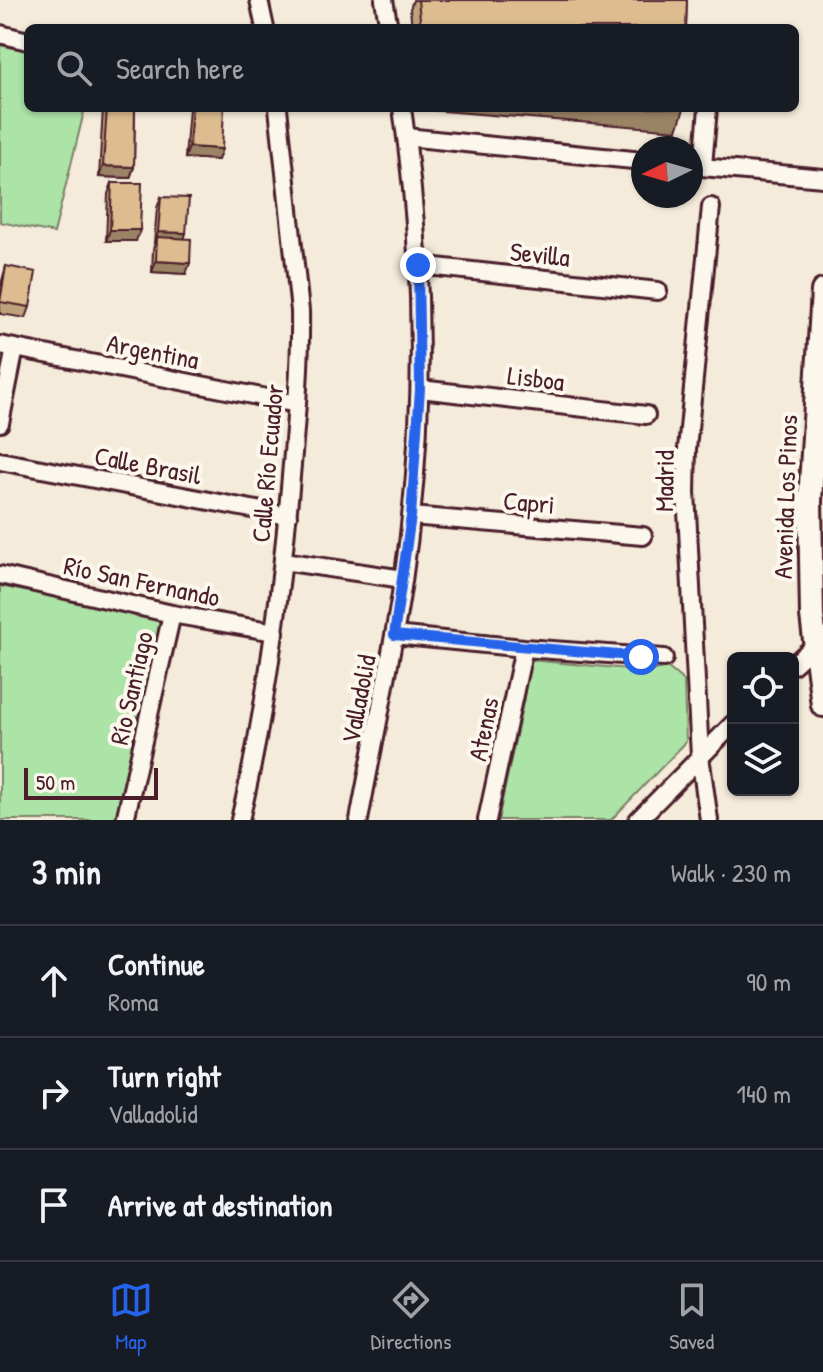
<!DOCTYPE html>
<meta charset="utf-8">
<style>
body{margin:0;font-family:"Patrick Hand",sans-serif;background:#242831;color:#f1f3f6}
.controls{position:absolute;right:24px;bottom:24px;display:grid;overflow:hidden;border-radius:12px;box-shadow:0 2px 6px #0004}
.controls button{width:72px;height:72px;display:grid;place-items:center;padding:0;border:0;border-bottom:2px solid #363941;background:#171b24;color:#f1f3f6;font:40px sans-serif}
.compass{position:absolute;left:631px;top:136px;width:72px;height:72px;border-radius:50%;background:#171b24;box-shadow:0 2px 6px #0004;rotate:265deg}
.scale{position:absolute;left:24px;bottom:20px;width:134px;box-sizing:border-box;padding-left:8px;border:4px solid #4a1f2b;border-top:0;font-size:22px;line-height:28px;white-space:nowrap;color:#4a1f2b;-webkit-text-stroke:6px #fbf7ec;paint-order:stroke}
.stop{position:absolute;width:24px;height:24px;margin:-18px;border:6px solid #2563eb;border-radius:50%;background:#fff}
.stop.end{background:#2563eb;border-color:#fff;box-shadow:0 2px 8px #0008}
.list{margin:0;padding:0;list-style:none}
h2{display:flex;justify-content:space-between;align-items:center;height:104px;margin:0;padding:0 32px;font-size:34px}
h2 small{font-size:26px;font-weight:400;color:#9ea1a6}
.list li{display:grid;grid-template-columns:52px 1fr auto;gap:24px;align-items:center;box-sizing:border-box;height:112px;padding:0 32px;border-top:2px solid #363941}
.list b{display:block;font-size:30px;white-space:nowrap}
.list p{margin:0;font-size:26px;white-space:nowrap;color:#9ea1a6}
.list em{font-size:26px;font-style:normal;color:#9ea1a6}
.icon{flex:none;width:44px;height:44px;fill:none;stroke:currentColor;stroke-width:2;stroke-linecap:round;stroke-linejoin:round}
.map{position:relative;flex:none;width:823px;height:820px;overflow:hidden}
.search{position:absolute;background:#171b24;box-shadow:0 2px 6px #0004;left:24px;right:24px;top:24px;height:88px;display:flex;align-items:center;gap:20px;box-sizing:border-box;padding:0 28px;border-radius:12px;color:#9ea1a6;font-size:30px}
.sheet{height:440px;background:#171b24}
nav{display:flex;justify-content:space-around;align-items:center;box-sizing:border-box;height:112px;border-top:2px solid #363941;background:#171b24;font-size:22px;color:#9ea1a6}
nav a{display:grid;justify-items:center;gap:4px}
nav .on{color:#2563eb}
.map>svg:first-child{display:block}
</style>
<div class="map">
<svg width="823" height="820" viewBox="0 0 823 820">
<rect width="100%" height="100%" fill="#f5ebda"/>
<filter id="ink" filterUnits="userSpaceOnUse"><feTurbulence type="fractalNoise" baseFrequency=".0125" numOctaves="2"/><feDisplacementMap in="SourceGraphic" scale="16" xChannelSelector="R" yChannelSelector="G"/><feConvolveMatrix kernelMatrix="1 2 1 2 8 2 1 2 1" color-interpolation-filters="sRGB"/></filter>
<g filter="url(#ink)">
<path fill="#ace3a6" stroke="#7b8168" stroke-width="2" d="M0,45L28,51V108H85L54,233L0,222Z
M0,586L154,616L163,627L117,820H0Z
M529,660L650,671L667,667L684,681L686,742L611,820H498L524,698Z"/>
<g fill="none" stroke-linecap="round" stroke-linejoin="round">
<g stroke="#4a1f2b" stroke-width="22">
<path id="street" d="M259,0L265,28
M384,0L389,28
M0,34L28,41
M406,137L643,161
M691,166L823,178
M703,166L708,108
M418,265L658,291
M0,345L297,404
M420,389L646,415
M0,423L15,348
M0,461L288,516
M411,516L643,536
M283,561L403,579
M0,575L172,614L275,632
M394,635L524,648L664,658
M793,665L822,639
M125,820L172,614
M240,820C266,711 280,600 290,488C295,429 301,370 300,311L278,108
M359,820C374,740 391,661 403,581C426,424 425,264 402,108
M487,820L524,648
M638,820L733,724
M709,820L700,756L686,492L687,449L711,207"/>
</g>
<g stroke="#4a1f2b" stroke-width="28">
<path id="secondary" d="M823,291L810,501L812,616L823,705"/>
</g>
<use href="#street" stroke="#fbf7ec" stroke-width="16"/>
<use href="#secondary" stroke="#fbf7ec" stroke-width="22"/>
</g>
<path fill="#bea27c" stroke="#4a1f2b" stroke-width="2" d="M413,0H687L686,28H412L410,9Z
M103,108H135L134,167L130,178L99,177Z
M189,108H224L218,160L185,158Z
M112,183L136,241H106L108,194Z
M161,197L186,233L184,239L186,274L152,272L153,249L155,243H154L157,208Z
M6,266L30,307L26,318L0,314V288Z"/>
<path fill="#9b8465" stroke="#4a1f2b" stroke-width="2" d="M419,108H667L684,109L677,130L419,109Z
M189,147L222,149L218,160L185,158Z
M103,166L134,167L130,178L99,177Z
M110,230H140L136,241H106Z
M158,232L186,233L182,245L157,237L155,243H154Z
M156,261L190,263L186,274L152,272Z"/>
<path fill="#ddbc90" stroke="#4a1f2b" stroke-width="2" d="M418,0H687L686,28H421Z
M107,108H135L134,167L103,166Z
M192,108H224L222,149L189,147Z
M112,183H142L140,230H110Z
M161,197L189,198L186,233L158,232Z
M157,237L191,239L190,263L156,261Z
M6,266L36,272L30,307L0,302Z"/>
</g>
<g fill="none" stroke-linecap="round" stroke-linejoin="round" filter="url(#ink)">
<path stroke="#2563eb" stroke-width="10" d="M418,265L420,389L411,516L394,635L641,657"/>
</g>
<g text-anchor="middle" dominant-baseline="central" stroke-width="8" stroke-linejoin="round" paint-order="stroke">
<g font-size="26" fill="#4a1f2b" stroke="#fbf7ec">
<text transform="translate(540 254) rotate(6)">Sevilla</text>
<text transform="translate(153 351) rotate(11)">Argentina</text>
<text transform="translate(536 378) rotate(7)">Lisboa</text>
<text transform="translate(267 463) rotate(-85)">Calle Río Ecuador</text>
<text transform="translate(148 465) rotate(11)">Calle Brasil</text>
<text transform="translate(664 481) rotate(-89)">Madrid</text>
<text transform="translate(785 497) rotate(-88)">Avenida Los Pinos</text>
<text transform="translate(529 502) rotate(5)">Capri</text>
<text transform="translate(142 581) rotate(12)">Río San Fernando</text>
<text transform="translate(131 688) rotate(-77)">Río Santiago</text>
<text transform="translate(358 699) rotate(-79)">Valladolid</text>
<text transform="translate(483 729) rotate(-78)">Atenas</text>
</g>
</g>
</svg>
<div class="controls">
<button><svg class="icon" aria-label="locate" viewBox="0 0 24 24"><circle cx="12" cy="12" r="6"/><path d="M12 2v4M12 18v4M2 12h4M18 12h4"/></svg></button>
<button><svg class="icon" aria-label="layers" viewBox="0 0 24 24"><path d="M12 4l9 5-9 5-9-5zM3 14l9 5 9-5"/></svg></button>
</div>
<svg class="compass" viewBox="-18 -18 36 36"><path d="M0-13l5 13h-10z" fill="#e53935"/><path d="M0 13l5-13h-10z" fill="#9ea1a6"/></svg>
<div class="scale">50 m</div>
<div class="stop" style="left:641px;top:657px"></div>
<div class="stop end" style="left:418px;top:265px"></div>
<div class="search"><svg class="icon" aria-label="search" viewBox="0 0 24 24"><circle cx="10" cy="10" r="6"/><path d="M15 15l6 6"/></svg>Search here</div>
</div>
<section class="sheet">
<h2>3 min<small>Walk · 230 m</small></h2>
<ul class="list">
<li><svg class="icon" aria-label="ahead" viewBox="0 0 24 24"><path d="M12 20V5M6 11l6-6 6 6"/></svg><div><b>Continue</b><p>Roma</p></div><em>90 m</em></li>
<li><svg class="icon" aria-label="right" viewBox="0 0 24 24"><path d="M7 20v-9h11M14 6l5 5-5 5"/></svg><div><b>Turn right</b><p>Valladolid</p></div><em>140 m</em></li>
<li><svg class="icon" aria-label="arrive" viewBox="0 0 24 24"><path d="M6 21V4h12l-3 4 3 4H6"/></svg><div><b>Arrive at destination</b></div></li>
</ul>
</section>
<nav>
<a class="on"><svg class="icon" aria-label="map" viewBox="0 0 24 24"><path d="M3 6l6-2 6 2 6-2v14l-6 2-6-2-6 2zM9 4v14M15 6v14"/></svg>Map</a>
<a><svg class="icon" aria-label="directions" viewBox="0 0 24 24"><path d="M12 3l9 9-9 9-9-9zM9 14v-3h6M13 9l2 2-2 2"/></svg>Directions</a>
<a><svg class="icon" aria-label="saved" viewBox="0 0 24 24"><path d="M7 4h10v16l-5-4-5 4z"/></svg>Saved</a>
</nav>
